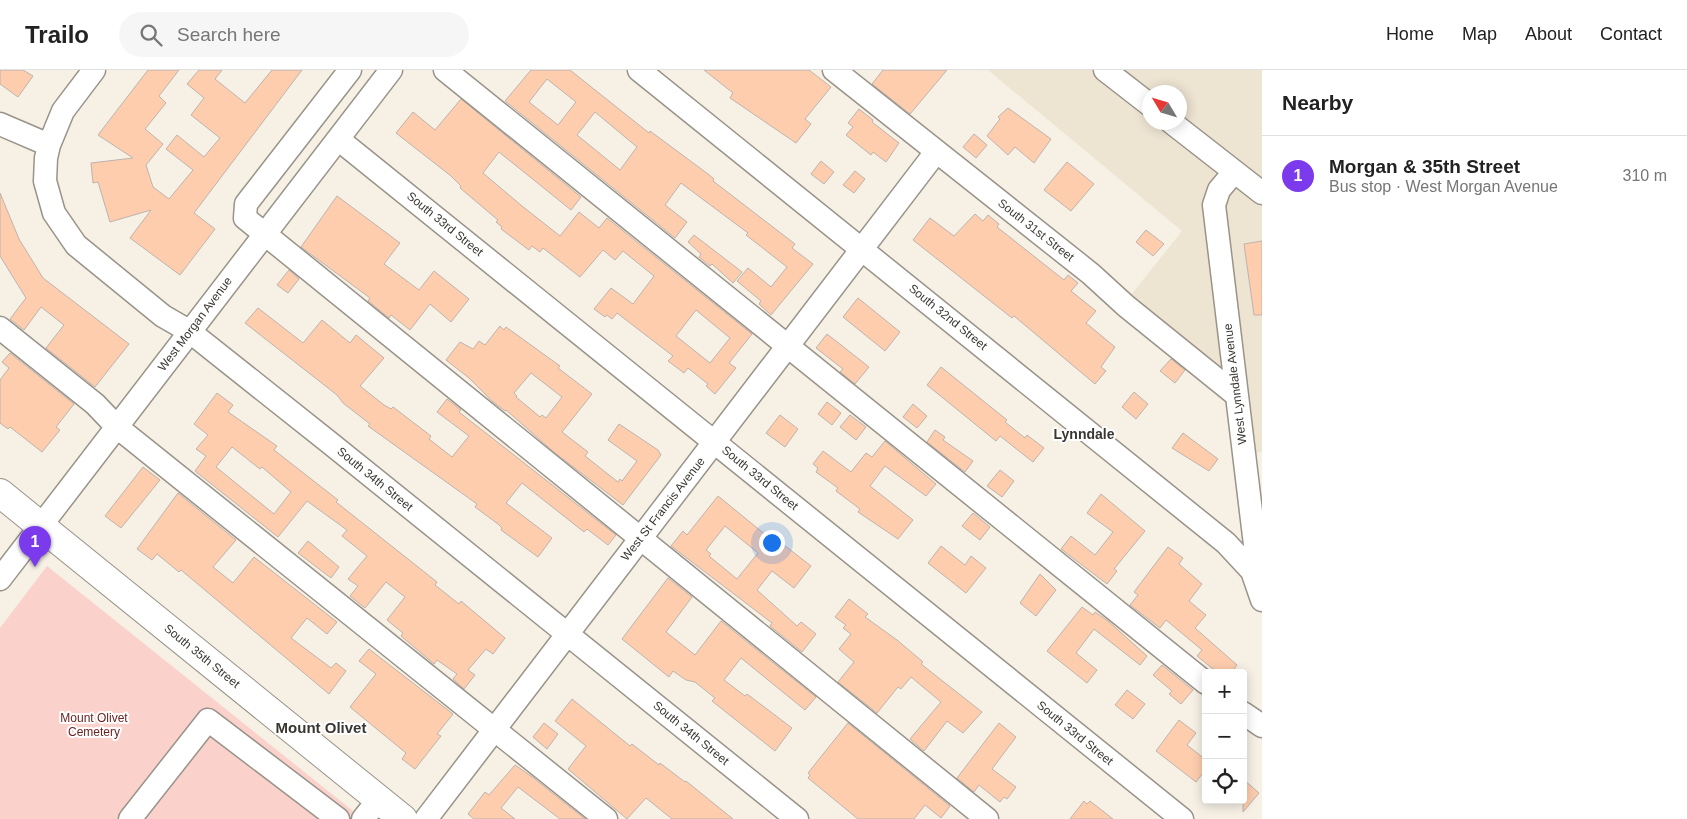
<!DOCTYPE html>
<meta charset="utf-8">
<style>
body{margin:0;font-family:Helvetica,sans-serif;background:#f6f6f6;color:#222}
.controls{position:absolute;right:15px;bottom:15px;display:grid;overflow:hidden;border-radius:5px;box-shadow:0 2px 12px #0003}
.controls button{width:45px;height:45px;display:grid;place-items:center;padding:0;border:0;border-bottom:1px solid #e0e0e0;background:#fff;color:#222;font:25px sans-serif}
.compass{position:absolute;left:1142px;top:15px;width:45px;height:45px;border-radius:50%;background:#fff;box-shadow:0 2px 12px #0003;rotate:308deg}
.you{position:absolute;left:771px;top:472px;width:18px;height:18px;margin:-12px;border:4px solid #fff;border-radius:50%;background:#1a73e8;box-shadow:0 0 0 8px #1a73e833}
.badge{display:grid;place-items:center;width:32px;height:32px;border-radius:50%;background:#7c3aed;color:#fff;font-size:16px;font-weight:700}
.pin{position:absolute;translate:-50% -41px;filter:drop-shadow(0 1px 2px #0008)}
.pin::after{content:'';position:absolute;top:26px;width:18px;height:15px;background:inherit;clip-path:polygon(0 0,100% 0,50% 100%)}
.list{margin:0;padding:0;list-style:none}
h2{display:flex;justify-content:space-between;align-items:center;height:65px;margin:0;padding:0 20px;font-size:21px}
h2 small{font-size:16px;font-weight:400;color:#767676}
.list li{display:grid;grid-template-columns:32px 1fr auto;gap:15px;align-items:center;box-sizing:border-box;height:80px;padding:0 20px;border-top:1px solid #e0e0e0}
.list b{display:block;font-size:19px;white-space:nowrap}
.list p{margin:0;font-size:16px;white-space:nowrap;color:#767676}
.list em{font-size:16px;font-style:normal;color:#767676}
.icon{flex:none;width:28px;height:28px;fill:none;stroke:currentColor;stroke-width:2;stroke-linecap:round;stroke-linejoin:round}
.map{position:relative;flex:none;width:1262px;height:749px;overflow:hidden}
header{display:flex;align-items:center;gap:30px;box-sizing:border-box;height:70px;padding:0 25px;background:#fff;border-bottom:1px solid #e0e0e0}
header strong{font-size:24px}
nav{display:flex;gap:28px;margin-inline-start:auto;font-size:18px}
.search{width:350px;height:45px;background:#f6f6f6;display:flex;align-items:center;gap:12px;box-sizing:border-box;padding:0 18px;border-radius:28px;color:#767676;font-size:19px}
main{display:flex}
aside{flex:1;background:#fff}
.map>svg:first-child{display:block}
</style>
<header>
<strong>Trailo</strong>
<div class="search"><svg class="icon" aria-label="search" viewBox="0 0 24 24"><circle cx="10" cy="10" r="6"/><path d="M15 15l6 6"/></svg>Search here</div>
<nav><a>Home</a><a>Map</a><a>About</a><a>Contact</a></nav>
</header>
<main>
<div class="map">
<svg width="1262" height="749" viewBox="0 0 1262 749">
<rect width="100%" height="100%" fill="#f6f0e5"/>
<path fill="#eee4d2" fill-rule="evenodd" d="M988,0H1262V382L1255,383L1248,326L1127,230L1182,161ZM1150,22H1180V52H1150Z"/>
<path fill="#fbd1cc" d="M47,496L363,749H0V558Z"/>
<path fill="#fecdae" stroke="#beb3ad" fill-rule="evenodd" d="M0,0H23L33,6L18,27L0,14Z
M148,0H179L159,26L166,33L145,59L163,74L146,95L153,117L169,129L193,100L166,79L177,65L204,87L220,68L191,45L204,28L187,14L199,0H222L215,9L245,33L272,0H302L194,143L215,159L180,205L130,168L151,140L110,152L98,112L93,113L91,93L133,88L98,65Z
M531,0H570L649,63L650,61L708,104L714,109L713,111L795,174L792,178L813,194L771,245L759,234L761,231L737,211L748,198L771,217L787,197L746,165L748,163L681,113L665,135L687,152L675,168L659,155L505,31ZM547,9L576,32L558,55L529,32ZM595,42L637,77L620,100L577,65Z
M704,0H809L831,17L805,49L811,54L796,73L730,28L733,23Z
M883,0H947L910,44L872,14Z
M461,29L581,127L571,140L499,82L483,103L522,136L560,166L579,142L599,158L607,148L752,264L729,293L736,298L715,324L706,316L708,314L688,298L684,303L668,291L673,286L617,243L612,249L607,245L605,247L594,239L611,218L633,234L654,206L623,181L615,190L603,180L580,207L543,178L540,182L532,176L529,180L501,159L502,157L496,152L498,150L460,118L461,116L451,106L396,63L413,42L435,60ZM696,240L730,268L710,293L676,266Z
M1008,38L1051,69L1034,93L1015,77L1008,85L987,66L1000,49L998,47Z
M859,39L873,50L872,52L899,73L886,92L873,82L871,85L846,65L853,57L848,53Z
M974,64L987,75L976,88L963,77Z
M821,91L834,102L824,114L811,104Z
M1067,92L1094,114L1071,141L1044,120Z
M855,101L865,109L854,123L843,115Z
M0,123L19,169L43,208L129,274L95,317L46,278L64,255L41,237L24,260L10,249L26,228L0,186Z
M337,126L400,173L384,194L419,220L434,201L469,229L451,252L430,234L410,260L391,245L389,248L368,231L370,228L301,177Z
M975,144L983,151L988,145L999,154L997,157L1064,210L1068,205L1078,213L1071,221L1096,241L1086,253L1115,277L1101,297L1106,301L1095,314L1014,246L1012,248L913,170L930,148L954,166Z
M1146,160L1164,174L1153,186L1136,172Z
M694,165L742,202L733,213L712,194L710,196L699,187L701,184L688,172Z
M1262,171V245H1254L1244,174Z
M289,200L299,209L288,223L277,215Z
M858,228L900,262L885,281L843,247Z
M258,238L303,273L322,250L350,273L356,265L384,288L360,316L384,335L391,339L393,337L431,366L429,369L452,387L469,366L437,342L447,329L461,340L459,342L616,465L608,475L587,459L584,462L522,413L506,433L552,468L538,487L501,460L502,458L498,454L475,437L477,434L368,356L370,354L343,333L337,325L245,253Z
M500,256L504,260L506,257L560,296L558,298L592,324L562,362L588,382L585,386L618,412L620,409L622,411L637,391L608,370L619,354L658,380L661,385L623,435L555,383L506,340L505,341L492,331L469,308L446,290L460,272L473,279L479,271L485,275ZM531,303L562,327L546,348L542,345L540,347L516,327L517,326L514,323Z
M827,264L869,297L855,314L840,302L843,299L816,278Z
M10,283L74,334L56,357L60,360L42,382L10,357L8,359L0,353V310L9,298L2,292Z
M1171,289L1185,300L1175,313L1160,301Z
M941,297L1007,350L1005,352L1025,368L1027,365L1044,378L1033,392L1000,366L996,371L927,315Z
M1134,322L1148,334L1136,349L1122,337Z
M217,323L233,335L228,342L277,376L274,380L338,430L336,432L437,512L435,515L459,534L461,531L505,568L493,584L486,579L468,600L475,605L464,619L453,609L457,604L437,590L434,594L401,566L403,563L387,550L405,527L386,512L365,538L350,526L358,516L348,509L367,486L342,466L347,460L307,431L278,467L195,401L206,386L196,379L208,365L194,354ZM232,377L260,399L262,397L291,422L274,444L216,397Z
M827,332L841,343L832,355L818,344Z
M913,334L927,346L917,358L903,347Z
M780,345L798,359L785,377L766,363Z
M850,345L866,357L856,370L840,357Z
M935,360L945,367L943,370L973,391L965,402L927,372Z
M1183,363L1218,389L1209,401L1172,378Z
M885,371L936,414L926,426L885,396L870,416L913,450L898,469L858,442L860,439L836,421L838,418L816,402L818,398L813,394L823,381L851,402L866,383L872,387Z
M143,397L160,410L121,458L105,446Z
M1000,400L1014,411L1002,427L987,416Z
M178,423L236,470L213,497L233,513L254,487L337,552L327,564L307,548L291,568L331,598L336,593L346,601L329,624L181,500L179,502L157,484L152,490L137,479Z
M1101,424L1145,461L1114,499L1117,501L1107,514L1061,479L1071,466L1095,485L1113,462L1087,443Z
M718,426L778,475L780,472L811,496L794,518L772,501L757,520L797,556L801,552L816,564L802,582L770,556L772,553L671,476L683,461L687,465ZM725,456L758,483L737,509L709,486L711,484L706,480Z
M973,443L990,457L980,470L962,456Z
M308,471L339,497L331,508L298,483Z
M941,476L965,495L971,486L986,498L966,523L928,493Z
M1168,477L1183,488L1179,494L1202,514L1189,531L1206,545L1195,558L1237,595L1231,603H1218L1197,586L1202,580L1166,550L1160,558L1130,535L1138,525L1134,522Z
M1040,504L1056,520L1036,546L1020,533Z
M668,508L692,527L666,562L695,585L721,551L816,627L805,640L741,588L724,610L745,626L747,624L792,658L775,681L712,631L715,628L695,612L686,610L673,601L669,607L622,569Z
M849,529L868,544L865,547L897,570L923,592L921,594L982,642L963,663L947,651L924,681L910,669L941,632L911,607L901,619L898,617L877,643L838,612L854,592L839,579L851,564L843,558L846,555L835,547Z
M1082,537L1093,545L1095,542L1108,551L1147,586L1140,595L1094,559L1076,583L1097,600L1087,613L1047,581Z
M369,579L453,644L437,664L441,666L415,699L402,689L406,683L350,637L376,604L359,591Z
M1162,595L1193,620L1181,634L1169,624L1172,621L1153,605Z
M1127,620L1145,634L1133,649L1115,635Z
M572,629L630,676L632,674L659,695L660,693L685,712L686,711L733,749H672L646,728L627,749L568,699L586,676L555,651Z
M1179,650L1196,663L1187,675L1206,690V699L1196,712L1156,681Z
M544,653L558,664L547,679L533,667Z
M848,653L950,736L941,748L925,735L914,749H858L808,708L810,705L808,703Z
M999,653L1016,667L992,699L1016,717L1007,729L1004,727L1000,732L979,715L974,722L957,708Z
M515,695L531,706L585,749H560L518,717L501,738L515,749H474L468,744L485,722L489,725Z
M1243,709L1259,723L1243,742Z
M1084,731L1087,734L1090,731L1113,749H1070Z"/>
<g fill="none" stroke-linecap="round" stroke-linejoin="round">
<g stroke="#999389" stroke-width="25">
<path id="minor" d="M94,0L63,41L49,75L46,88L45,111L54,143L76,175L163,246L189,261L330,373L797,749
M350,0L246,134L245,148L987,749
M445,0L1206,613
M639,0L1226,473L1252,501L1262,530
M834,0L1091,204L1126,236L1235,324
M1105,0L1150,35
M1171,52L1262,123
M0,54L49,75
M338,69L1182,749
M1234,102L1219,120L1214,135L1256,483L1252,501
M0,258L95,334L117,357L606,749
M0,509L391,0
M1243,643L1262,656
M130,749L208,650L338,749
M363,749L379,729
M426,749L936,82"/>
</g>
<g stroke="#999389" stroke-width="30">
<path id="major" d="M0,423L403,749"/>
</g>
<use href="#minor" stroke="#fff" stroke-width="22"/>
<use href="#major" stroke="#fff" stroke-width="28"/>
</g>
<g text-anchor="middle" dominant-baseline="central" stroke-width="4" stroke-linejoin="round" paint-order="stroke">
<g font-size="12" fill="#393732" stroke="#fff">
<text transform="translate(445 154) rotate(39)">South 33rd Street</text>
<text transform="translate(1036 160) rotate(38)">South 31st Street</text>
<text transform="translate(948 247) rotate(39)">South 32nd Street</text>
<text transform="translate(195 254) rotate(-53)">West Morgan Avenue</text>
<text transform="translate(1235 314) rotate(-97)">West Lynndale Avenue</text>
<text transform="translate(760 408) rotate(39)">South 33rd Street</text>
<text transform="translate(375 409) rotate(39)">South 34th Street</text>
<text transform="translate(663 439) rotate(-52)">West St Francis Avenue</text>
<text transform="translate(202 586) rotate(39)">South 35th Street</text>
<text transform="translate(691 663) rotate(39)">South 34th Street</text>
<text transform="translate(1075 663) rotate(39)">South 33rd Street</text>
</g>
<g font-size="12" fill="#692421" stroke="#fff">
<text x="94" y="648">Mount Olivet<tspan x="94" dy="14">Cemetery</tspan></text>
</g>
<g font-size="14" font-weight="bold" fill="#393732" stroke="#fff">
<text x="1084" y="364">Lynndale</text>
</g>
<g font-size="15" font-weight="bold" fill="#393732" stroke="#fff">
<text x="321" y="657">Mount Olivet</text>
</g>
</g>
</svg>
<div class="controls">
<button>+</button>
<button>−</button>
<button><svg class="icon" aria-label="locate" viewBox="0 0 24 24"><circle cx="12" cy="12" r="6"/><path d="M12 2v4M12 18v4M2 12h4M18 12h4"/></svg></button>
</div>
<svg class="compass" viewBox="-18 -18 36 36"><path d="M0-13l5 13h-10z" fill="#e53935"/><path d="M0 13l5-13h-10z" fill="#767676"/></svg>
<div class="you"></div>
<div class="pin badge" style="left:35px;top:497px">1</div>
</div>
<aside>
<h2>Nearby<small></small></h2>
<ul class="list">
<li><span class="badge">1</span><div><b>Morgan &amp; 35th Street</b><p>Bus stop · West Morgan Avenue</p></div><em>310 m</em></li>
</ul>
</aside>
</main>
